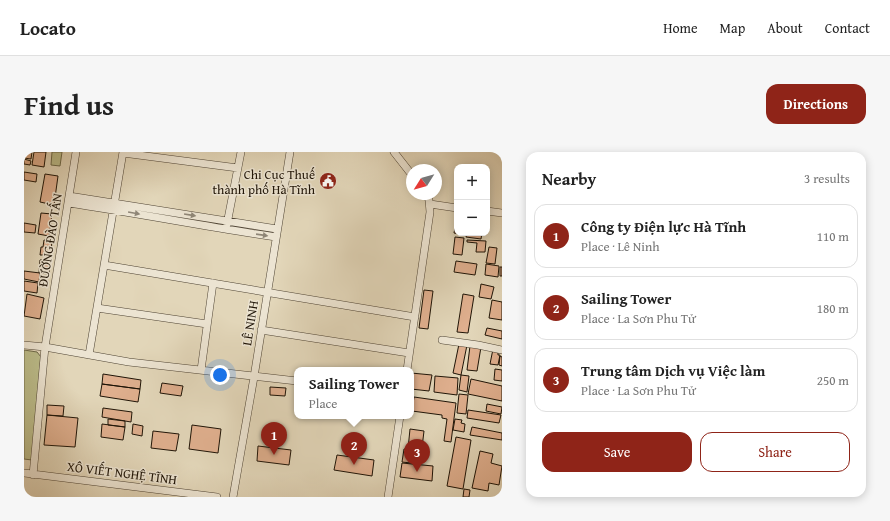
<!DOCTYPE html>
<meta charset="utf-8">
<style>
body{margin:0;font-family:"Gentium Book Plus",serif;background:#f6f6f6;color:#222}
.controls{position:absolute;right:12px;top:12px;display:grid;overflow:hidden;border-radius:8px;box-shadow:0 2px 10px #0003}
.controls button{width:36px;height:36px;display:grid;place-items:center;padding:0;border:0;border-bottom:1px solid #e0e0e0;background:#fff;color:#222;font:20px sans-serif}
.compass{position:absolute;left:382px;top:12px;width:36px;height:36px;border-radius:50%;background:#fff;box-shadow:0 2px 10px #0003;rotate:233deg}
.you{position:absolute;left:196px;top:223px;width:14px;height:14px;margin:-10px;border:3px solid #fff;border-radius:50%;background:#1a73e8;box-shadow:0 0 0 6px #1a73e833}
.badge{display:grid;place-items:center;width:26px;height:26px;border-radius:50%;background:#8f2418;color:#fff;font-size:13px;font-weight:700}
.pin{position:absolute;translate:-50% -33px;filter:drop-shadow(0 1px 2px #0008)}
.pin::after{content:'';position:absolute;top:21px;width:14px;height:12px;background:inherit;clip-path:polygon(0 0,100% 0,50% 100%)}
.popup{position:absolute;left:270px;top:215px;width:120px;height:52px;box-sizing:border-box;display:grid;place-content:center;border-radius:8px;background:#fff;filter:drop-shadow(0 1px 3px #0005);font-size:13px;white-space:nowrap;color:#767676}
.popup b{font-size:15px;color:#222}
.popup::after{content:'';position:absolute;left:50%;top:100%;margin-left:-8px;border:8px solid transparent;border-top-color:#fff}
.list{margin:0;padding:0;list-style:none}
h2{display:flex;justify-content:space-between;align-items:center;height:52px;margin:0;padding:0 16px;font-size:17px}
h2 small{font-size:13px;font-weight:400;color:#767676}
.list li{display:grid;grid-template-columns:26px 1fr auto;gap:12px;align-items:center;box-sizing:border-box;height:64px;margin:0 8px 8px;padding:0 8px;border:1px solid #e0e0e0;border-radius:12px}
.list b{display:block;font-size:15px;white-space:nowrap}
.list p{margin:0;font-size:13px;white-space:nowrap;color:#767676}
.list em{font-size:13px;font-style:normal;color:#767676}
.actions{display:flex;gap:8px;padding:12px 16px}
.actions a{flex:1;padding:9px 0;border:1px solid #8f2418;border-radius:12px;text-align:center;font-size:14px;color:#8f2418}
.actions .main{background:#8f2418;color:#fff}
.map{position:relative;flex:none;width:478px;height:345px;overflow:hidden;border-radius:12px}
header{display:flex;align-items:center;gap:24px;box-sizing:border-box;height:56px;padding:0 20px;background:#fff;border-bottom:1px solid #e0e0e0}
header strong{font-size:19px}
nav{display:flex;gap:22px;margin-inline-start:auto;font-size:14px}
.intro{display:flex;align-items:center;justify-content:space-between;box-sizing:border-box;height:96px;padding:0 24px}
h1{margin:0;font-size:28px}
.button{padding:10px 18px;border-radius:12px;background:#8f2418;color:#fff;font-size:14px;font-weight:700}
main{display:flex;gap:24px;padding:0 24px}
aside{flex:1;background:#fff;border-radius:12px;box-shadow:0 2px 10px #0003}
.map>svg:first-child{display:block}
</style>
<header>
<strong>Locato</strong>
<nav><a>Home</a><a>Map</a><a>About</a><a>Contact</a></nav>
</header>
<div class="intro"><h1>Find us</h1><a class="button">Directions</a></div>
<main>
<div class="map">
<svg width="478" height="345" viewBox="0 0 478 345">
<rect width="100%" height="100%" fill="#e2d6b9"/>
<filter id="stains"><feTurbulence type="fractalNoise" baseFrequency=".005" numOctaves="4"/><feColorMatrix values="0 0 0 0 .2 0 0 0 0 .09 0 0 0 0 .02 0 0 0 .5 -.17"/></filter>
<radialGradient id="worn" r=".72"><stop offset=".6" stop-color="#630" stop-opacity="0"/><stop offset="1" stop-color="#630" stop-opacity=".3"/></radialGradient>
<path fill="#bbbc8a" stroke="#6c6848" d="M28,0H38L36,14L27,13Z
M0,198L13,200L17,205L8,308L0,307Z"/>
<path fill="#dfaf8e" stroke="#1e1407" d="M0,0H8L7,7L0,6Z
M10,0H22L20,15L8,13Z
M0,7L7,9L6,13L0,12Z
M0,20L13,22L12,30L0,28Z
M21,22L34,24L30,53L16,50Z
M17,61L28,62L25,84L14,82Z
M433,65V81H442V83L430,81Z
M0,71L12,73L11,81L0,80Z
M443,81H458L457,87L442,85Z
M431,85L440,86L438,103L429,102Z
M20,88L28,89L25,122L15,121L16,108H21L22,103H16L17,95H19Z
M443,88L462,89L461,100H452L453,91L443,90Z
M465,95L473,96L471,112L462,111Z
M432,109L453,112L451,123L430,120Z
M462,112L475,114L474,125L461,123Z
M476,115H478V124H476Z
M0,119L16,121L15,130L0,127Z
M0,129L14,131L13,141L0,139Z
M457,132L470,135L467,147L455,145Z
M400,138L409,139L404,177L395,176Z
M3,142L20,146L16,167L0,164Z
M439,142L450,144L444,181L433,180Z
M468,148L478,150V168L465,166Z
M463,176L478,179V187L461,183Z
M435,192L443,193L437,223L429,221Z
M446,194L457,195L453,219L443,218Z
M469,197L474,198V203H476L474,213L466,212Z
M476,204L478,205V214L475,213Z
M471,217L478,218V229L470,228Z
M387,221L408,223L405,239L387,237Z
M79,222L117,228L116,237L78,232Z
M437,223L445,224L443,240L435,238Z
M411,224L434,226L433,243L410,240Z
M447,227L478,234V249L444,242Z
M138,231L159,234L157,244L136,241Z
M78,232L116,237L114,250L76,244Z
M246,235L262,236L261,244L246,243Z
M435,242L444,243L442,262L433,261Z
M390,245L432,251L427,290L420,289L423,267L418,266V263L388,259Z
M463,252L478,255L477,262L462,259Z
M23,253L40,254L39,264L23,263Z
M79,256L108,260L107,270L78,265Z
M444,258L477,263L475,271L443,266Z
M23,263L54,266L51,295L20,293Z
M84,267L101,269V275L84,273Z
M431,267L438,268L437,271L441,272L440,280L429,278Z
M78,272L101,275L99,288L77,285Z
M109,272L119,274L118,284L108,282Z
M168,273L197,277L194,301L165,297Z
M448,275L478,281V288L446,283Z
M386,277L400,279L396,312L378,310L380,297H384Z
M129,279L155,282L152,299L127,296Z
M432,285L447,288L439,337L423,334Z
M234,294L267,298L265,313L233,309Z
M456,299L469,302L467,311L478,314L475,333L465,331L464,339L448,336Z
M313,303L350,308L348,324L310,318Z
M378,311L409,314L408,329L376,325Z
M440,337L446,338L445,345H439Z"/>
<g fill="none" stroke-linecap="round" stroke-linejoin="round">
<g stroke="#4f4434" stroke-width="8">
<path id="minor" d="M370,0L388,23
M99,1L214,16
M45,44L253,77
M44,51C113,61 183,75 252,85
M406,52L433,56
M463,59L478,61
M203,72L217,0
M80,113L391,165
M73,156L183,172
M237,178L385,201
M418,188L454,193L478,198
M0,193L21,195L105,210L273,229
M65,203L99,0
M177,218L189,131
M383,218L406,60L405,48L402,42
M0,321L193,345
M9,323L21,195L52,0
M209,345L230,225L266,0
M364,345L376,264"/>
</g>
<use href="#minor" stroke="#ece4d2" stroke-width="7"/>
</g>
<defs><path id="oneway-solid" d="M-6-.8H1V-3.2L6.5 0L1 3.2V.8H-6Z"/></defs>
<g fill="#8f8677">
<use href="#oneway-solid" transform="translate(110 61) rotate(10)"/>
<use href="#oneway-solid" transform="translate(166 63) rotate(9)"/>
<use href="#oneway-solid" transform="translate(238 83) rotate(8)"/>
</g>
<defs>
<g id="civic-disc" transform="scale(0.9)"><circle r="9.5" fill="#8f2418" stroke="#ece4d2"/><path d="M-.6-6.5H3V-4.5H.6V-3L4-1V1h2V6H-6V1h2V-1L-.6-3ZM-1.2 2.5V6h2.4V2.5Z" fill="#fff"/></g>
</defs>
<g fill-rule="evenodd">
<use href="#civic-disc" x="304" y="29"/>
</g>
<g text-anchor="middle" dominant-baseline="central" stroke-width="3" stroke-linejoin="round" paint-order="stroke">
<g font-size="13" fill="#1e1407" stroke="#ece4d2" text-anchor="end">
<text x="291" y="22">Chi Cục Thuế<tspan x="291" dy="15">thành phố Hà Tĩnh</tspan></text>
</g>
<g font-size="13" fill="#1e1407" stroke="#ece4d2">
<text transform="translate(26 88) rotate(-81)">ĐƯỜNG ĐÀO TẤN</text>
<text transform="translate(226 171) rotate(-81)">LÊ NINH</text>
<text transform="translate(98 321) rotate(7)">XÔ VIẾT NGHỆ TĨNH</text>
</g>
</g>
<rect width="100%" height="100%" filter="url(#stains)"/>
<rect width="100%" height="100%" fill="url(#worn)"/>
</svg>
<div class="controls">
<button>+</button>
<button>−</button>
</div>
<svg class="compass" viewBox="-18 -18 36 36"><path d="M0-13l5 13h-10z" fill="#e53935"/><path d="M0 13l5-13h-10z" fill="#767676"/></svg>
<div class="you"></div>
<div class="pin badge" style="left:250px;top:303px">1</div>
<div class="pin badge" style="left:330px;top:313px">2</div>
<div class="popup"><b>Sailing Tower</b>Place</div>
<div class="pin badge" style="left:393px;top:320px">3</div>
</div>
<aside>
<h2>Nearby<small>3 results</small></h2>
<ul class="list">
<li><span class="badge">1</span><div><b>Công ty Điện lực Hà Tĩnh</b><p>Place · Lê Ninh</p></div><em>110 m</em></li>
<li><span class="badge">2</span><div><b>Sailing Tower</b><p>Place · La Sơn Phu Tử</p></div><em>180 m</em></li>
<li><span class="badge">3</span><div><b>Trung tâm Dịch vụ Việc làm</b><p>Place · La Sơn Phu Tử</p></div><em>250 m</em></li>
</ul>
<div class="actions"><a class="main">Save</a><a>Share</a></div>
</aside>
</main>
